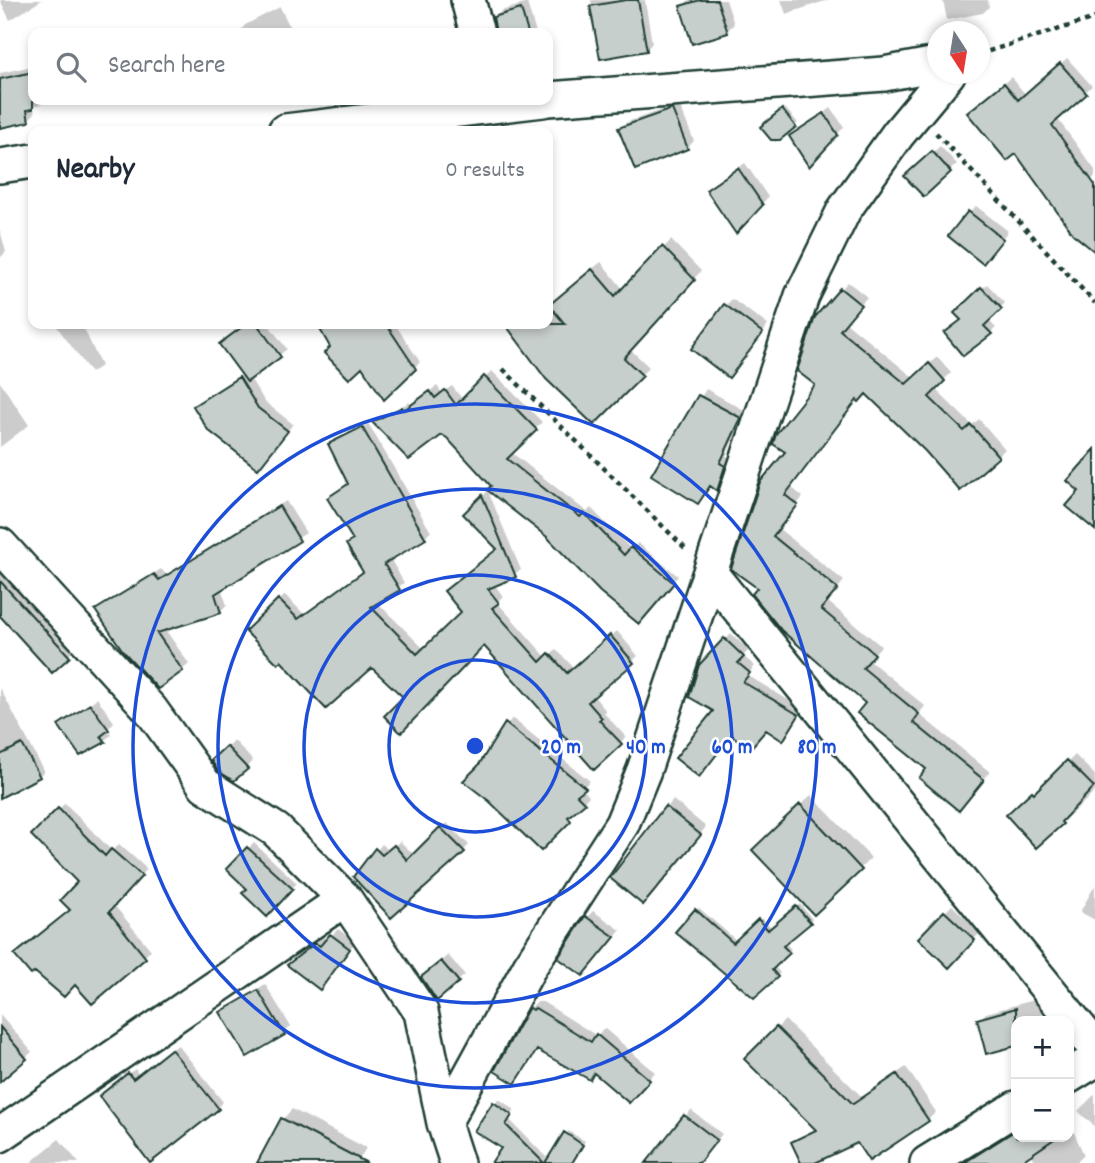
<!DOCTYPE html>
<meta charset="utf-8">
<style>
body{margin:0;font-family:Dekko,sans-serif;background:#f6f6f7;color:#1f2937}
.controls{position:absolute;right:21px;bottom:21px;display:grid;overflow:hidden;border-radius:14px;box-shadow:0 4px 10px #0003}
.controls button{width:63px;height:63px;display:grid;place-items:center;padding:0;border:0;border-bottom:2px solid #e0e1e3;background:#fff;color:#1f2937;font:35px sans-serif}
.compass{position:absolute;left:927px;top:21px;width:63px;height:63px;border-radius:50%;background:#fff;box-shadow:0 4px 10px #0003;rotate:168deg}
.list{margin:0;padding:0;list-style:none}
h2{display:flex;justify-content:space-between;align-items:center;height:91px;margin:0;padding:0 28px;font-size:30px}
h2 small{font-size:23px;font-weight:400;color:#747a83}
.icon{flex:none;width:38px;height:38px;fill:none;stroke:currentColor;stroke-width:2;stroke-linecap:round;stroke-linejoin:round}
.map{position:relative;flex:none;width:1095px;height:1163px;overflow:hidden}
.search{position:absolute;background:#fff;box-shadow:0 4px 10px #0003;left:28px;top:28px;width:525px;height:77px;display:flex;align-items:center;gap:18px;box-sizing:border-box;padding:0 24px;border-radius:14px;color:#747a83;font-size:26px}
.panel{position:absolute;background:#fff;box-shadow:0 4px 10px #0003;left:28px;top:126px;width:525px;height:203px;border-radius:14px}
.map>svg:first-child{display:block}
</style>
<div class="map">
<svg width="1095" height="1163" viewBox="0 0 1095 1163">
<rect width="100%" height="100%" fill="#fff"/>
<filter id="ink" filterUnits="userSpaceOnUse"><feTurbulence type="fractalNoise" baseFrequency=".0143" numOctaves="2"/><feDisplacementMap in="SourceGraphic" scale="14" xChannelSelector="R" yChannelSelector="G"/><feConvolveMatrix kernelMatrix="1 2 1 2 8 2 1 2 1" color-interpolation-filters="sRGB"/></filter>
<g filter="url(#ink)">
<path fill="#0003" d="M0,0H42L10,20Z
M591,0H645L652,43L646,50L601,57Z
M689,0H726L734,24L727,31L682,7Z
M781,0H828L786,14Z
M943,0H988L989,7L983,13L947,20Z
M527,3L536,33H498L495,18L501,11Z
M280,7L293,33H239L245,25Z
M1067,58L1092,86L1057,118L1095,170V177L1088,182L1095,188V250L1016,152L976,107L1011,77L1026,95Z
M33,66V100H59L33,106L35,113L28,120L0,126V73Z
M679,104L694,141L687,148L620,128L627,122Z
M785,108L798,123L775,142L762,127Z
M831,108L844,127L816,158L791,136Z
M940,146L957,164L924,194L913,170Z
M745,163L768,197L742,226L708,190Z
M976,206L1008,231L989,255L970,212Z
M0,230L6,252L0,258Z
M671,240L701,271L630,349L649,367L594,423L514,332L522,324H548V304L601,262L624,290Z
M848,282L867,297L846,322L914,378L937,357L951,373L935,389L972,425L979,419L1005,449L998,456L927,450L867,392L858,399L791,487L803,497L778,528L844,581L827,601L881,646L869,660L925,706L919,714L990,772L966,801L929,769L760,588L788,452L817,384L841,289Z
M987,284L1005,303L988,320L996,328L963,354V319L957,313Z
M732,299L768,325L736,369L726,305Z
M55,324H82L101,366L91,373Z
M246,324H268L287,349L250,378L265,402L293,424L265,460L195,406L244,374L221,344Z
M319,324H352L355,329L361,324H395L420,362L384,397L363,364L332,348Z
M492,371L542,422L511,452L587,512L591,508L631,549L638,543L678,576L645,616L549,536L494,486L448,436L375,422L409,402L411,405L437,386L442,393L452,386L463,400Z
M0,382L29,425L0,447Z
M706,389L746,411L726,456L731,459L723,483L717,489L711,485L698,502L653,474Z
M368,423L431,532L390,558L404,583L377,602L424,649L463,612L499,548L465,514L488,491L521,570L494,584L503,596L497,602L547,658L556,649L574,668L617,631L638,656L593,695L606,711L604,713L626,737L594,768L484,644L405,697L372,665L281,658L248,631L285,595L305,615L364,571L354,539L329,498L350,483L330,445Z
M286,501L306,533L221,588L227,605L220,612L165,629L189,664L182,670L98,610L161,569L167,575Z
M0,567L75,649L53,671L0,613Z
M731,634L749,650L743,656L755,666L747,675L803,709L783,739L766,728L716,710L701,666Z
M0,688L44,771L39,776L0,792Z
M97,698L114,722L108,729L112,735L81,754L60,725Z
M512,718L590,781L582,788L589,796L541,849L479,767Z
M234,740L253,761L234,779L213,760Z
M1075,755L1095,775V792L1036,846L1014,808L1040,786L1042,788Z
M811,795L871,858L814,913L754,850Z
M673,800L706,827L649,896L613,877Z
M65,803L112,851L119,844L147,869L114,905L151,950L144,957L72,910L80,882L33,835Z
M447,823L469,845L463,851L356,877L382,844L389,851L400,841L414,855Z
M254,843L297,883L267,914L249,889L228,869Z
M1095,885V920L1080,912Z
M800,904L812,919L785,943L791,949L774,966L780,973L754,995L678,932L699,908L737,941L762,918L772,928Z
M952,905L980,933L949,965L920,938Z
M593,911L621,930L590,967L587,917Z
M338,929L355,942L327,981L296,959L323,937L327,940Z
M448,955L465,975L458,981L430,971Z
M265,984L291,1027L248,1055L223,1013Z
M1038,999L1044,1021H1016V1044L988,1052L979,1020L986,1013Z
M537,1002H543L597,1036L604,1028L655,1072L635,1095L596,1072L590,1078L538,1049L515,1082L531,1008Z
M0,1014L32,1052L5,1075L0,1070Z
M785,1020L862,1097L906,1067L936,1112L928,1120L858,1141L811,1163H803L793,1143L816,1128L747,1059Z
M178,1045L223,1102L217,1108L107,1090L135,1069L139,1075Z
M1095,1094V1127L1078,1111Z
M499,1099L515,1110L509,1119L549,1160L547,1163H493L503,1148L494,1103Z
M292,1109L366,1148L357,1163H259L283,1119Z
M691,1110L722,1134L699,1163H648Z
M1069,1121L1084,1155L1076,1163H1035L1030,1153L1011,1163H964L1016,1130V1137H1069Z
M568,1131L585,1141L572,1163H562Z
M59,1139L79,1163H31L36,1158Z"/>
<path fill="#c7cfcc" stroke="#1f3d34" stroke-width="2" d="M626,0H638L647,51L600,59L590,6Z
M700,0H717L728,33L692,44L680,6Z
M521,9L528,33H496L493,17Z
M1060,63L1087,94L1052,125L1095,185V252L1073,234L1016,154L1007,161L967,113L1004,83L1018,100Z
M33,72V109L27,110L29,122L0,128V79Z
M672,109L688,149L635,170L618,128Z
M782,109L796,127L780,140H771L760,127Z
M824,113L838,135L809,167L789,136Z
M932,151L951,172L924,197L904,176Z
M738,168L763,205L736,234L706,190Z
M968,211L1003,239L983,264L948,236Z
M662,246L695,280L624,358L643,376L594,425L546,379L505,324H565L549,305L592,269L615,296Z
M981,287L1002,309L984,326L992,334L963,356L944,333L961,320L954,313Z
M840,288L861,305L840,330L906,384L929,363L945,381L929,397L964,431L971,425L999,457L960,491L925,451L866,394L859,402L857,400L785,495L798,505L773,536L838,589L821,609L875,654L863,668L919,714L913,722L984,780L959,811L919,778L926,769L857,713L865,703L781,630L752,594L757,588L731,569L760,482L785,452L773,444L776,434L815,385L797,371L815,317Z
M724,304L763,333L729,378L691,349Z
M246,324H257L281,357L247,382L219,344Z
M317,324H386L416,369L384,400L362,367L349,379L324,353L330,347Z
M484,376L537,430L507,459L580,517L584,513L624,555L631,547L674,583L639,624L600,592L547,537L487,490L491,486L447,438L442,435L409,460L372,422L402,407L404,410L430,391L435,398L445,390L456,405Z
M239,377L258,408L288,431L258,469L208,430L193,406Z
M698,395L741,418L720,463L725,466L717,491L710,486L698,504L651,475Z
M362,427L426,539L384,564L400,590L371,607L417,654L461,612L444,591L497,549L463,514L482,495L516,577L488,589L499,603L492,608L540,662L549,653L567,673L610,635L634,663L588,702L602,718L599,720L622,744L594,770L484,646L401,733L384,716L403,697L372,668L326,709L281,661L278,664L245,631L278,599L298,619L363,572L346,544L353,540L327,498L348,484L328,444Z
M1095,449V530L1066,506L1079,491L1067,481Z
M279,506L300,541L215,594L221,613L157,633L183,671L158,689L123,651L95,610L154,574L159,580Z
M0,581L70,657L52,673L0,616Z
M724,638L744,657L738,663L750,673L743,682L799,715L783,741L766,730L749,750L732,735L699,777L675,758L713,711L689,697L699,665Z
M90,704L109,730L101,736L106,742L80,756L58,725Z
M505,723L586,788L577,795L585,803L568,817L571,821L541,851L489,801L463,781L478,766Z
M22,744L40,777L0,798V755Z
M226,746L248,769L234,781L218,771L211,760Z
M1067,760L1094,787L1061,822L1063,824L1036,848L1006,815L1032,791L1034,793Z
M800,804L862,870L814,915L752,850Z
M665,806L701,835L643,905L610,878Z
M58,808L105,856L111,849L142,876L109,912L146,958L92,1004L75,985L64,997L35,972L31,975L14,955L70,910L60,900L77,882L31,835Z
M440,827L465,852L391,918L353,877L375,848L382,855L394,845L407,860Z
M247,847L293,889L267,917L242,893L247,889L226,869Z
M796,906L811,923L783,946L790,953L772,970L778,977L754,998L675,932L695,909L733,943L758,919L768,930Z
M944,911L975,940L949,968L918,938Z
M585,916L615,937L583,976L558,958Z
M330,934L350,949L320,990L287,965L315,943L320,946Z
M441,961L459,982L437,1001L421,977Z
M258,990L285,1035L247,1057L220,1012Z
M529,1007L533,1010L535,1008L591,1042L596,1034L650,1080L629,1103L594,1073L590,1080L537,1050L515,1084L494,1071Z
M1016,1008V1046L986,1054L977,1019Z
M0,1027L27,1059L0,1082Z
M776,1027L853,1104L897,1074L929,1121L869,1161L857,1143L815,1163H801L791,1142L816,1130L744,1059Z
M171,1049L219,1109L150,1163L99,1096L128,1073L133,1079Z
M493,1102L512,1115L506,1125L544,1163H491L501,1148L474,1131Z
M684,1115L717,1140L699,1163H646Z
M281,1118L367,1163H257Z
M1016,1130V1137H1057L1019,1163H964Z
M564,1132L583,1145L572,1163H545Z"/>
<g fill="none" stroke-linecap="round" stroke-linejoin="round">
<g stroke="#1f3d34" stroke-width="38">
<path id="minor" d="M468,0L477,33
M548,99L884,74L937,64
M285,131L543,100
M0,166L33,161
M0,545L151,710L205,785L276,830L345,899L421,1012L444,1123L457,1163
M710,573L1095,1047
M1069,1076L1095,1060
M444,1123L530,966L622,824L644,770L802,296L844,210L898,134L948,74
M0,1135L345,899
M927,1163L1016,1108"/>
</g>
<path stroke="#1f3d34" stroke-width="4.5" stroke-dasharray="5 5" stroke-linecap="butt" d="M979,54L1095,18
M936,133L1095,303
M503,369L685,548"/>
<use href="#minor" stroke="#fff" stroke-width="33"/>
</g>
</g>
<g fill="none" stroke="#1d4ed8" stroke-width="3.5">
<circle cx="475" cy="746" r="86"/>
<circle cx="475" cy="746" r="171"/>
<circle cx="475" cy="746" r="257"/>
<circle cx="475" cy="746" r="342"/>
</g>
<circle cx="475" cy="746" r="10" fill="#1d4ed8" stroke="#fff" stroke-width="3.5"/>
<g font-size="21" text-anchor="middle" font-weight="bold" fill="#1d4ed8" stroke="#fff" stroke-width="5" stroke-linejoin="round" paint-order="stroke">
<text x="561" y="753">20 m</text>
<text x="646" y="753">40 m</text>
<text x="732" y="753">60 m</text>
<text x="817" y="753">80 m</text>
</g>
</svg>
<div class="controls">
<button>+</button>
<button>−</button>
</div>
<svg class="compass" viewBox="-18 -18 36 36"><path d="M0-13l5 13h-10z" fill="#e53935"/><path d="M0 13l5-13h-10z" fill="#747a83"/></svg>
<div class="search"><svg class="icon" aria-label="search" viewBox="0 0 24 24"><circle cx="10" cy="10" r="6"/><path d="M15 15l6 6"/></svg>Search here</div>
<section class="panel">
<h2>Nearby<small>0 results</small></h2>
<ul class="list">
</ul>
</section>
</div>
